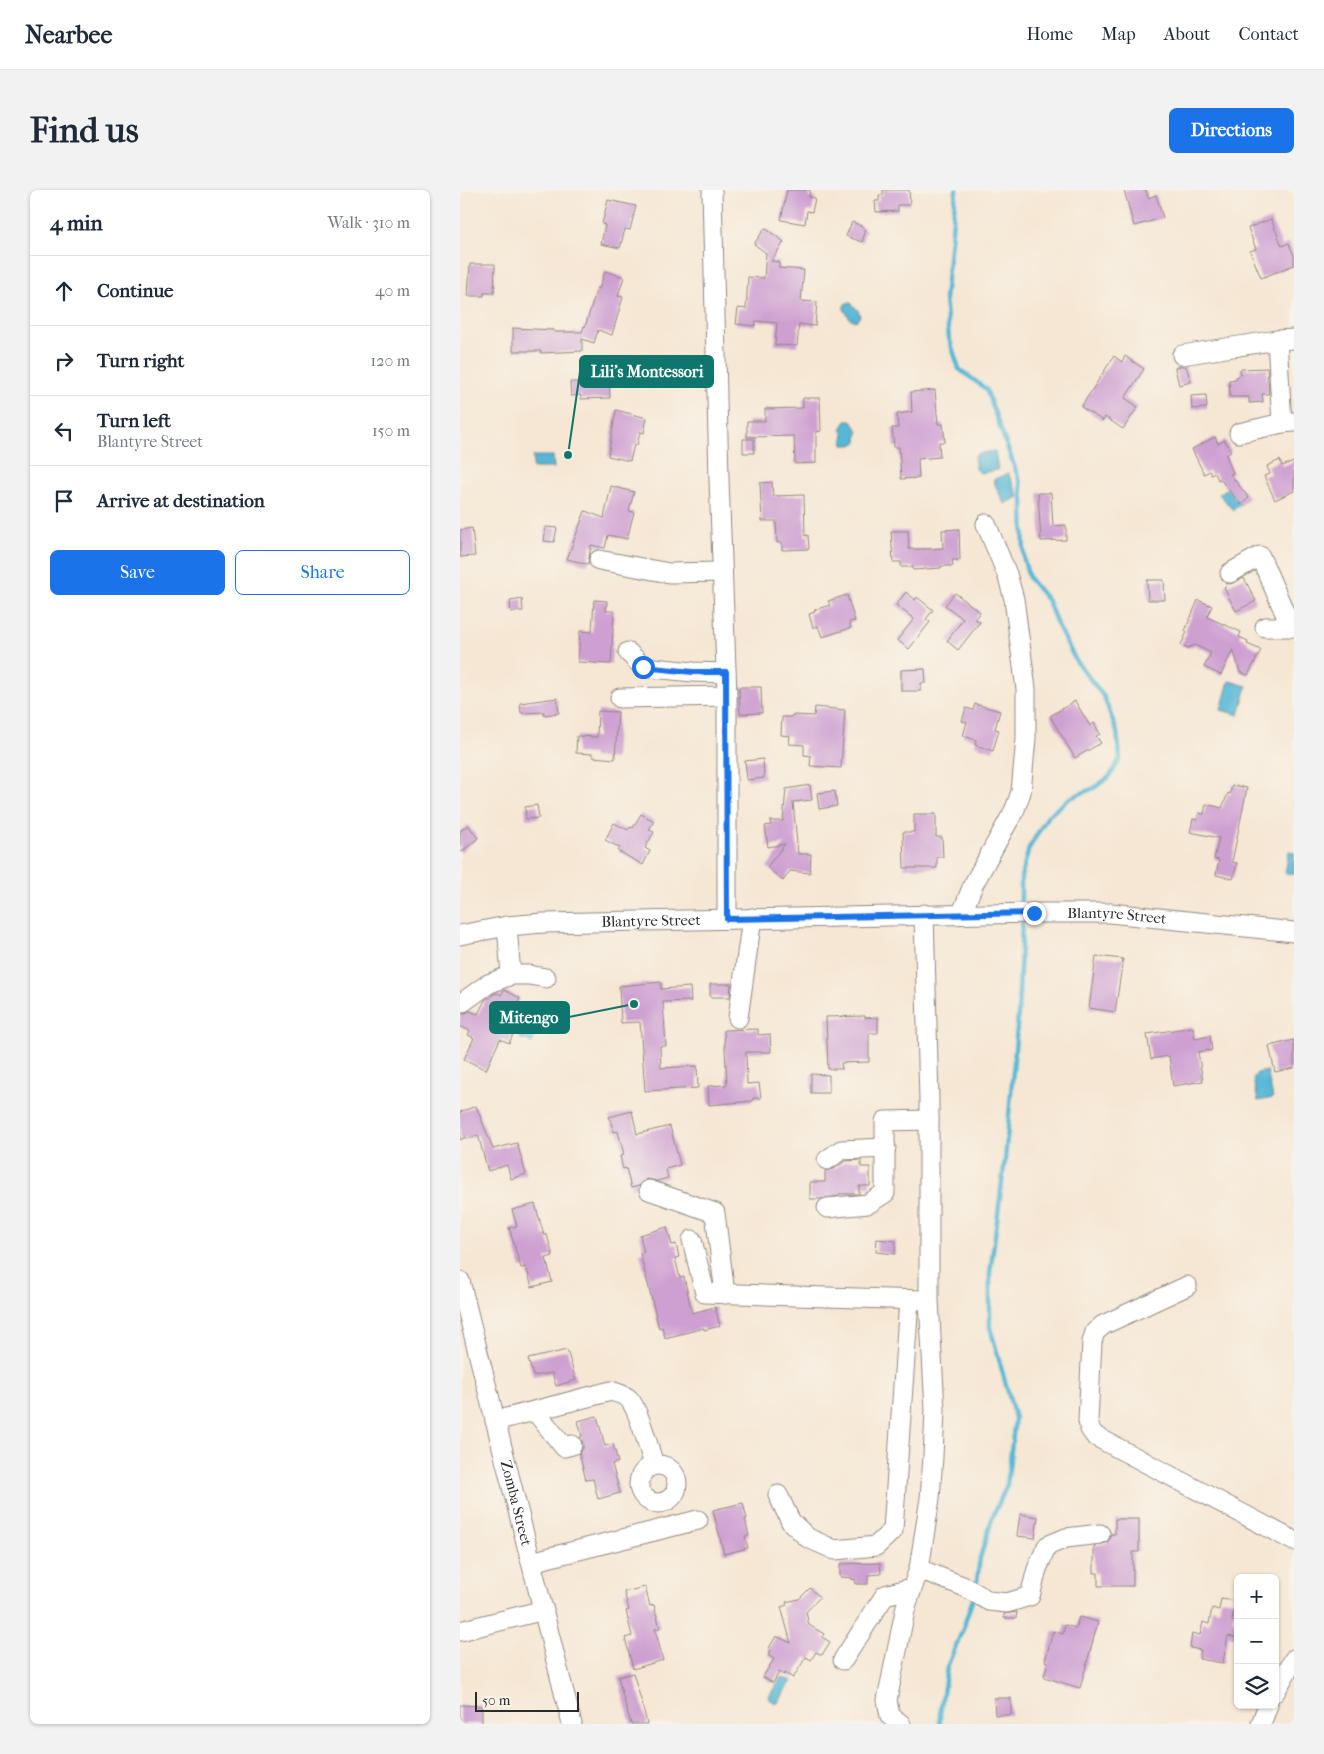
<!DOCTYPE html>
<meta charset="utf-8">
<style>
body{margin:0;font-family:"IM FELL French Canon",serif;background:#f2f2f3;color:#1f2937}
.controls{position:absolute;right:15px;bottom:15px;display:grid;overflow:hidden;border-radius:8px;box-shadow:0 1px 4px #0004}
.controls button{width:45px;height:45px;display:grid;place-items:center;padding:0;border:0;border-bottom:1px solid #e0e1e3;background:#fff;color:#1f2937;font:25px sans-serif}
.scale{position:absolute;left:15px;bottom:12px;width:104px;box-sizing:border-box;padding-left:5px;border:2px solid #2b2b2b;border-top:0;font-size:14px;line-height:18px;white-space:nowrap;color:#2b2b2b;-webkit-text-stroke:4px #f7f3e8;paint-order:stroke}
.stop{position:absolute;width:15px;height:15px;margin:-11px;border:4px solid #1a73e8;border-radius:50%;background:#fff}
.stop.end{background:#1a73e8;border-color:#fff;box-shadow:0 1px 5px #0008}
.list{margin:0;padding:0;list-style:none}
h2{display:flex;justify-content:space-between;align-items:center;height:65px;margin:0;padding:0 20px;font-size:21px}
h2 small{font-size:16px;font-weight:400;color:#747a83}
.list li{display:grid;grid-template-columns:32px 1fr auto;gap:15px;align-items:center;box-sizing:border-box;height:70px;padding:0 20px;border-top:1px solid #e0e1e3}
.list b{display:block;font-size:19px;white-space:nowrap}
.list p{margin:0;font-size:16px;white-space:nowrap;color:#747a83}
.list em{font-size:16px;font-style:normal;color:#747a83}
.actions{display:flex;gap:10px;padding:15px 20px}
.actions a{flex:1;padding:11px 0;border:1px solid #1a73e8;border-radius:8px;text-align:center;font-size:18px;color:#1a73e8}
.actions .main{background:#1a73e8;color:#fff}
.icon{flex:none;width:28px;height:28px;fill:none;stroke:currentColor;stroke-width:2;stroke-linecap:round;stroke-linejoin:round}
.map{position:relative;flex:none;width:834px;height:1534px;overflow:hidden;border-radius:8px}
header{display:flex;align-items:center;gap:30px;box-sizing:border-box;height:70px;padding:0 25px;background:#fff;border-bottom:1px solid #e0e1e3}
header strong{font-size:24px}
nav{display:flex;gap:28px;margin-inline-start:auto;font-size:18px}
.intro{display:flex;align-items:center;justify-content:space-between;box-sizing:border-box;height:120px;padding:0 30px}
h1{margin:0;font-size:35px}
.button{padding:12px 22px;border-radius:8px;background:#1a73e8;color:#fff;font-size:18px;font-weight:700}
main{display:flex;gap:30px;padding:0 30px}
aside{flex:1;background:#fff;border-radius:8px;box-shadow:0 1px 4px #0004}
.map>svg:first-child{display:block}
</style>
<header>
<strong>Nearbee</strong>
<nav><a>Home</a><a>Map</a><a>About</a><a>Contact</a></nav>
</header>
<div class="intro"><h1>Find us</h1><a class="button">Directions</a></div>
<main>
<aside>
<h2>4 min<small>Walk · 310 m</small></h2>
<ul class="list">
<li><svg class="icon" aria-label="ahead" viewBox="0 0 24 24"><path d="M12 20V5M6 11l6-6 6 6"/></svg><div><b>Continue</b></div><em>40 m</em></li>
<li><svg class="icon" aria-label="right" viewBox="0 0 24 24"><path d="M7 20v-9h11M14 6l5 5-5 5"/></svg><div><b>Turn right</b></div><em>120 m</em></li>
<li><svg class="icon" aria-label="left" viewBox="0 0 24 24"><path d="M17 20v-9H6M10 6l-5 5 5 5"/></svg><div><b>Turn left</b><p>Blantyre Street</p></div><em>150 m</em></li>
<li><svg class="icon" aria-label="arrive" viewBox="0 0 24 24"><path d="M6 21V4h12l-3 4 3 4H6"/></svg><div><b>Arrive at destination</b></div></li>
</ul>
<div class="actions"><a class="main">Save</a><a>Share</a></div>
</aside>
<div class="map">
<svg width="834" height="1534" viewBox="0 0 834 1534">
<rect width="100%" height="100%" fill="#f7f3e8"/>
<filter id="ink" filterUnits="userSpaceOnUse"><feTurbulence type="fractalNoise" baseFrequency=".02" numOctaves="2"/><feDisplacementMap in="SourceGraphic" scale="10" xChannelSelector="R" yChannelSelector="G"/><feConvolveMatrix kernelMatrix="1 2 1 2 8 2 1 2 1" color-interpolation-filters="sRGB"/></filter>
<filter id="wash" filterUnits="userSpaceOnUse"><feTurbulence type="fractalNoise" baseFrequency=".0096" numOctaves="4" result="noise"/><feDisplacementMap in="SourceGraphic" scale="20" xChannelSelector="R" yChannelSelector="G"/><feGaussianBlur stdDeviation="1.12" result="paint"/><feColorMatrix in="noise" values="0 0 0 0 0 0 0 0 0 0 0 0 0 0 0 0 0 1.4 0 .05"/><feComposite in="paint" operator="in"/></filter>
<g filter="url(#wash)">
<rect width="100%" height="100%" fill="#f6e7d4"/>
<path fill="#57b8d6" stroke="#417280" d="M386,113H391L398,120L400,126L396,131L390,129L384,119V116Z
M386,231H392L398,241L397,252L391,255H384L383,248L384,245L381,239Z
M535,261L538,280L520,283L516,279L514,267L517,264Z
M73,266H93L94,278H73Z
M548,283L559,307L544,314L533,290Z
M769,297L782,313L773,320L759,304Z
M769,491L787,496L779,525L761,520Z
M829,661L834,662V684L825,683Z
M71,828L80,833L77,844L72,853L64,849H61L60,844L64,843Z
M807,881L813,908L798,911L793,889L797,883Z
M321,1487L332,1491L317,1514L308,1508Z"/>
<g fill="none" stroke-linecap="round" stroke-linejoin="round">
<path stroke="#57b8d6" stroke-width="4.5" d="M496,0L485,109L489,148L499,179L526,199L560,292L563,310L564,370L569,388L588,411L596,432L616,471L644,507L657,542L660,569L650,586L634,598L610,608L588,626L569,658L561,687V711
M516,1398L520,1368L533,1326L547,1295L555,1228L530,1137V1083L545,970L558,825L562,733
M480,1534V1524L487,1477L503,1439L513,1408"/>
</g>
<g id="blocks">
<path fill="#cea0d2" d="M327,0H350L349,7L355,8L352,22L347,21L345,34L321,30Z
M423,0H449L450,15H438V21L416,22L415,11H419V5H423Z
M664,0H686L688,8L696,5L703,28L674,36Z
M148,10L176,16L170,40L165,39L160,58L141,54L145,35L142,34Z
M811,29L822,56L829,53L834,66V75L801,88L790,61L796,59L788,38Z
M392,32L404,37L403,39L406,40L402,52L386,46Z
M305,38L324,52L311,71L319,72V78L344,80L341,111L357,112L355,136L339,134L337,156L315,155L317,133L296,131L295,136L276,134L278,118L286,119L288,87L304,88L306,63L294,54Z
M10,74H35L34,103H24V106H8Z
M145,81L164,87L158,106L163,107L152,145L138,140L134,153L122,149V161L81,163V161H53V138L94,140V142H122L124,136L125,137L137,98L139,99Z
M654,166L662,172L665,166L684,179L665,208L678,217L663,239L645,227L643,231L621,217Z
M721,176H726L731,192L719,195L715,178Z
M807,178L809,204H802L803,212L789,213V207H770L769,190L777,189V186L781,185L780,179Z
M120,183H136V186L149,185L150,208L121,209V205L111,206L110,192H121Z
M475,200L478,234H483L485,252H479L480,267L458,269L459,288L441,289L439,257H434L432,238H438L437,224L452,222L451,202Z
M746,205L747,218L732,219L731,206Z
M343,208H360L361,241L356,242V273L335,274L334,246L287,247V231H305V219L343,218Z
M156,220L187,228L184,243L180,242L177,255H174L170,271L148,266Z
M755,247L758,254L765,250L771,262L766,265L773,283L770,284L789,308L781,315L760,289L758,290L755,283L751,285L750,281L744,284L732,259Z
M283,249H294V263H283Z
M820,270L822,276L834,272V301L815,310L804,286L810,284L807,276Z
M312,292L313,306L344,305L345,346L348,345L349,359L322,360V353H317L316,331H302L300,293Z
M151,296L174,302L169,321L174,322L167,349L148,345L145,358L131,355L128,374L119,373V372L107,369L125,321L144,328Z
M578,303H591L593,336L606,335V350L581,351Z
M86,337L97,338L94,352L84,351Z
M12,338L15,366L0,367V340Z
M499,339L500,370H492L493,376H481V378L453,380V377H441V372H433L431,341H448L449,359H470L483,358L482,340Z
M784,388L796,411L776,421L764,398L767,396L765,393L770,394Z
M687,390H704L705,410H688Z
M446,402L455,410L457,407L473,420L466,429L470,432L449,459L437,450L454,429L436,415Z
M495,403L520,422L515,429L520,432L498,460L487,451L503,429L485,415Z
M387,405L395,431L389,432L391,438L362,447L358,436L353,438L349,424L355,422L354,420L370,415L368,411Z
M62,409L63,421L51,422L50,411Z
M134,410L147,411L146,421H154L151,474L118,472L120,441L132,442Z
M738,410L752,416L747,427L781,442L779,447L788,451L787,454L801,460L788,485L780,482L773,459L761,485L744,477L751,463L735,455L728,458L721,455L727,442L725,441Z
M465,479L466,493H461V501H441V480Z
M279,497H301L302,523L280,524Z
M97,508L99,523L84,525V522L61,523L60,513Z
M615,511L630,536L634,533L640,544L636,546L641,553L615,568L590,526Z
M515,514L540,521L535,539L539,540L533,561L515,555L516,550L503,546L507,532L502,531L506,518L513,520Z
M355,517L385,520L381,578L350,576L351,566L344,565V555L329,554L330,546L321,545L322,527H331L332,525L354,526Z
M138,521L158,522L155,569L133,567V564L116,563L117,546L137,547Z
M303,569L304,588L287,590L285,571Z
M350,595L352,610L333,612L338,664H351L350,683L330,681L323,691L307,677L325,654L308,657L305,636L311,635L310,631H323L326,599Z
M772,595L787,598L772,672L777,673L773,689L756,685L759,670L754,669L759,648L730,642L733,629L737,630L739,623L744,624L746,614L762,618L768,603L770,604Z
M375,601L377,616L359,619L357,603Z
M77,615L79,628L66,629L65,617Z
M181,624L194,631L189,640L194,642L185,658L190,661L183,675L158,661L160,658L145,650L154,633L168,640L170,637L173,638Z
M454,624H476V647H482L483,667H477V678H444L443,642H454Z
M8,635L18,648L0,663V641Z
M636,766L663,769L655,822L629,818Z
M201,792V799L230,797L231,811L203,812L206,856H200L201,878L237,876L238,898L185,901L180,832L161,833L159,796Z
M250,794H271L270,807H250Z
M44,800L60,808L50,830L58,834L49,853L40,849L26,880L4,869L14,848L8,845L10,841L0,836V823H5L10,821L18,824L25,810L29,807L30,808L32,805L37,803L41,805Z
M405,826V828L418,827V843H409V872L381,873L382,879H368L366,827Z
M733,837L735,849L750,846L752,860L738,862L743,891L713,896L709,866L691,869L687,844Z
M298,839V845L310,844L311,862H286L287,894L299,893L301,908H293V911L249,915L248,896L267,895L264,840Z
M834,850V878L815,882L809,856Z
M351,884L369,885V903H351Z
M16,916L33,959L57,953L66,984L51,989L47,975L28,981L18,945L7,949L6,947L0,950V922Z
M172,921L177,944L210,936L220,975L206,979L208,988L197,991L186,989L179,996L171,998L166,978L163,979L160,966L164,965L158,941L154,942L149,927Z
M401,970V977H410V996H399V1004H379V1006L361,1009H350V992H365V981L376,978L385,971Z
M75,1014L84,1045H87L93,1066L86,1068L92,1092L72,1097L66,1077L61,1078L49,1038L57,1036L52,1020Z
M207,1037L212,1055L216,1054L219,1067L215,1068L220,1088L224,1087L232,1123L255,1117L260,1136L244,1140V1138L205,1148L202,1137L199,1138L180,1063L184,1062L180,1045Z
M417,1049L436,1051L435,1064L416,1062Z
M107,1160L116,1190L96,1196L92,1183L73,1186L68,1169Z
M137,1226L145,1256L153,1254L158,1272L152,1274L160,1303L138,1309L133,1289L126,1290L119,1263L123,1259V1253L120,1247L122,1246L118,1231Z
M283,1313L287,1329H285L289,1346H285L288,1358L264,1364L253,1320Z
M560,1324L578,1327L575,1348L557,1346Z
M655,1329H679V1362H673V1396H638V1383H634V1356L646,1353L650,1349L651,1344H655Z
M420,1373L421,1384L408,1385V1394H396L395,1389L392,1390V1388L380,1387V1374Z
M185,1397L190,1416L194,1415L200,1438L195,1439L203,1470L173,1479L165,1448L172,1446L166,1421L169,1420L164,1402Z
M350,1398L360,1407L346,1422L349,1435L364,1444L362,1447L370,1452L362,1465L356,1462L351,1470L346,1467L333,1488L325,1483L324,1485L319,1482L313,1493L303,1487L314,1469L308,1465L310,1461L308,1460L316,1446L331,1453L321,1417L327,1415L326,1412L339,1409Z
M761,1409L776,1411L772,1431L778,1432V1448L768,1446L763,1473L739,1469L741,1460L730,1458L732,1443L740,1445L743,1432L749,1434L752,1418L759,1420Z
M557,1422L556,1428H544V1424Z
M619,1427L638,1432L620,1498L584,1487L588,1472L585,1471L593,1441L603,1444L605,1435L616,1438Z
M173,1483L182,1513L187,1534H171L164,1510L158,1487Z
M534,1508H551V1525H535Z
M0,1515L22,1516V1534H0Z"/>
</g>
</g>
<g filter="url(#ink)">
<use href="#blocks" fill-opacity="0" stroke="#908980" stroke-width="1"/>
<g fill="none" stroke-linecap="round" stroke-linejoin="round">
<g stroke="#908980" stroke-width="21">
<g id="minor">
<path d="M252,0L259,289L267,506V729"/>
<path d="M817,150L822,233L834,232"/>
<path d="M722,165L817,150L834,149"/>
<path d="M779,243L822,233"/>
<path d="M139,370L209,383L262,382"/>
<path d="M770,383L800,366L831,437"/>
<path d="M805,437H834"/>
<path d="M168,462L183,477L233,482L266,483"/>
<path d="M160,508L267,506"/>
<path d="M502,723L513,695L555,619L561,602L566,548V499L554,409L547,384L526,334"/>
<path id="s1" d="M0,745L47,736L83,733L574,723H650L834,742"/>
<path d="M51,785H69L86,788"/>
<path d="M3,812L28,794L51,785L47,736"/>
<path d="M278,828L292,728"/>
<path d="M367,970L381,960L426,958"/>
<path d="M189,1000L255,1023L265,1104"/>
<path d="M367,1018L408,1014L425,1003V931L469,930"/>
<path d="M232,1050L245,1103L460,1110"/>
<path id="s2" d="M0,1091L112,1534"/>
<path d="M727,1096L643,1135L635,1142L632,1152L628,1231L630,1239L635,1246L834,1351"/>
<path d="M75,1221L104,1257L112,1255"/>
<path d="M35,1231L151,1201C156,1203 164,1204 169,1209C179,1220 189,1259 194,1275"/>
<circle cx="198" cy="1294" r="19"/>
<path d="M318,1305L331,1332L348,1348L375,1360L416,1356L433,1340L449,1110"/>
<path d="M71,1372L238,1330"/>
<path d="M459,1379L505,1397L529,1411L547,1413L570,1406L577,1379L587,1356L606,1348L640,1344"/>
<path d="M0,1441L84,1420"/>
<path d="M383,1470L425,1405L452,1398"/>
<path d="M815,1502L834,1469"/>
<path d="M441,1534L430,1526L427,1510L446,1416L459,1379L470,1308L473,1267L475,1220L469,1110V910L464,724"/>
<path d="M801,1534L808,1515"/>
</g>
</g>
<use href="#minor" stroke="#fff" stroke-width="19"/>
</g>
</g>
<g fill="none" stroke-linecap="round" stroke-linejoin="round" filter="url(#ink)">
<path stroke="#1a73e8" stroke-width="6" d="M183,477L233,482H266L267,729L574,723"/>
</g>
<g text-anchor="middle" dominant-baseline="central" stroke-width="4.5" stroke-linejoin="round" paint-order="stroke">
<g font-size="15" fill="#2b2b2b" stroke="#f7f3e8">
<text stroke="none"><textPath href="#s1" startOffset="658">Blantyre Street</textPath></text>
<text stroke="none"><textPath href="#s1" startOffset="192">Blantyre Street</textPath></text>
<text stroke="none"><textPath href="#s2" startOffset="229">Zomba Street</textPath></text>
</g>
</g>
<path fill="none" stroke="#0f766e" stroke-width="2" d="M108 265L120 182M174 814L109 827"/>
<g fill="#0f766e" stroke="#f7f3e8" stroke-width="2">
<circle cx="108" cy="265" r="5"/>
<circle cx="174" cy="814" r="5"/>
</g>
<g fill="#0f766e" stroke="#0f766e" stroke-width="2">
<rect x="120" y="166" width="133" height="31" rx="5"/>
<rect x="30" y="812" width="79" height="31" rx="5"/>
</g>
<g font-size="16" text-anchor="middle" font-weight="bold" fill="#fff">
<text x="187" y="187">Lili's Montessori</text>
<text x="69" y="833">Mitengo</text>
</g>
</svg>
<div class="controls">
<button>+</button>
<button>−</button>
<button><svg class="icon" aria-label="layers" viewBox="0 0 24 24"><path d="M12 4l9 5-9 5-9-5zM3 14l9 5 9-5"/></svg></button>
</div>
<div class="scale">50 m</div>
<div class="stop" style="left:183px;top:477px"></div>
<div class="stop end" style="left:574px;top:723px"></div>
</div>
</main>
